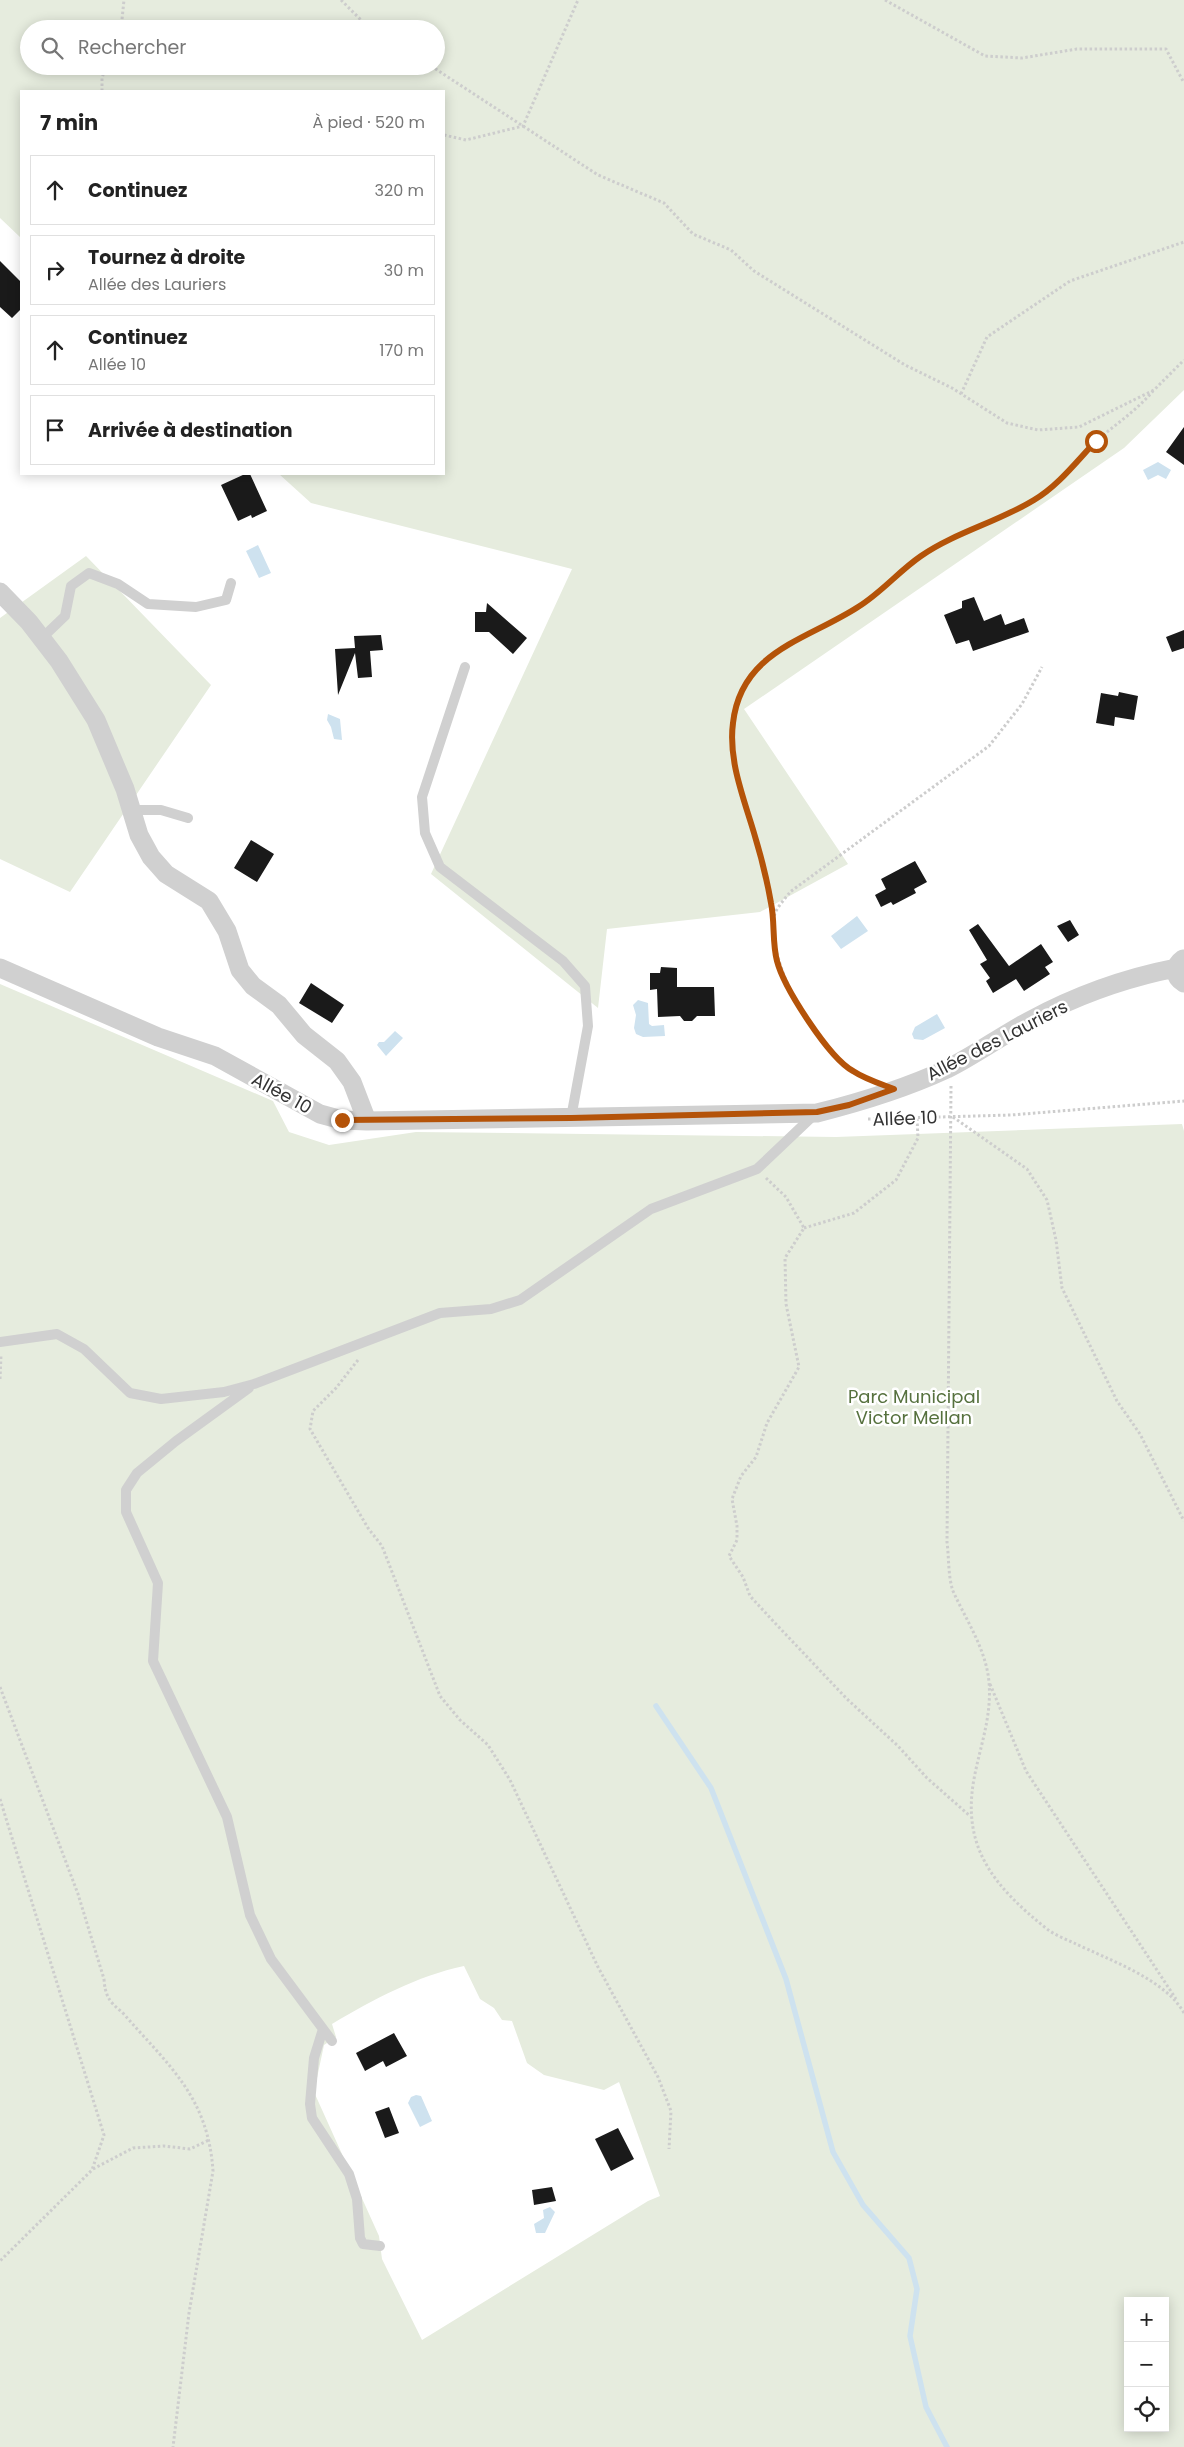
<!DOCTYPE html>
<html lang="fr">
<meta charset="utf-8">
<style>
body{margin:0;font-family:Poppins,sans-serif;background:#f6f6f6;color:#222}
.controls{position:absolute;right:15px;bottom:15px;display:grid;overflow:hidden;border-radius:0px;box-shadow:0 2px 12px #0003}
.controls button{width:45px;height:45px;display:grid;place-items:center;padding:0;border:0;border-bottom:1px solid #e0e0e0;background:#fff;color:#222;font:25px sans-serif}
.stop{position:absolute;width:15px;height:15px;margin:-11px;border:4px solid #b45309;border-radius:50%;background:#fff}
.stop.end{background:#b45309;border-color:#fff;box-shadow:0 1px 5px #0008}
.list{margin:0;padding:0;list-style:none}
h2{display:flex;justify-content:space-between;align-items:center;height:65px;margin:0;padding:0 20px;font-size:21px}
h2 small{font-size:16px;font-weight:400;color:#767676}
.list li{display:grid;grid-template-columns:32px 1fr auto;gap:15px;align-items:center;box-sizing:border-box;height:70px;margin:0 10px 10px;padding:0 10px;border:1px solid #e0e0e0;border-radius:0px}
.list b{display:block;font-size:19px;white-space:nowrap}
.list p{margin:0;font-size:16px;white-space:nowrap;color:#767676}
.list em{font-size:16px;font-style:normal;color:#767676}
.icon{flex:none;width:28px;height:28px;fill:none;stroke:currentColor;stroke-width:2;stroke-linecap:round;stroke-linejoin:round}
.map{position:relative;flex:none;width:1184px;height:2447px;overflow:hidden}
.search{position:absolute;background:#fff;box-shadow:0 2px 12px #0003;left:20px;top:20px;width:425px;height:55px;display:flex;align-items:center;gap:12px;box-sizing:border-box;padding:0 18px;border-radius:28px;color:#767676;font-size:19px}
.panel{position:absolute;background:#fff;box-shadow:0 2px 12px #0003;left:20px;top:90px;width:425px;height:385px;border-radius:0px}
.map>svg:first-child{display:block}
</style>
<div class="map">
<svg width="1184" height="2447" viewBox="0 0 1184 2447">
<rect width="100%" height="100%" fill="#fff"/>
<path fill="#e6ecde" fill-rule="evenodd" d="M0,0H1184V390L1124,448L744,709L848,864L760,912L607,929L598,1008L431,874L572,569L311,503L279,474H444V91H21V238L0,218ZM29,29H436V66H29Z
M86,556L211,685L70,892L0,859V618Z
M0,984L273,1101L289,1132L329,1145L416,1132L836,1137L1182,1124L1184,1131V2447H0ZM464,1966L480,1999L494,2008L502,2020L512,2021L527,2063L544,2075L604,2090L619,2082L660,2196L648,2201L422,2340L382,2259L379,2236L314,2092L324,2045L336,2037L332,2024C374,1999 417,1976 464,1966ZM1128,2301H1165V2428H1128Z"/>
<path fill="#cee2ef" d="M1158,462L1171,470L1166,479L1158,475L1148,480L1143,470Z
M258,545L271,573L259,578L246,551Z
M328,714L340,719L342,740L334,739L331,727L327,720Z
M857,916L868,931L841,949L831,936Z
M638,1000L648,1003L649,1024L652,1026L664,1025L665,1036L643,1037L636,1034L634,1028L636,1015L633,1005Z
M937,1014L945,1028L923,1040L914,1039L912,1034L915,1027Z
M395,1031L403,1038L386,1056L377,1045L379,1042H384Z
M416,2095L421,2096L432,2121L420,2127L408,2103L411,2097Z
M550,2207L555,2212L545,2233H536L534,2224L544,2218L543,2210Z"/>
<g fill="none" stroke-linecap="round" stroke-linejoin="round">
<path stroke="#cee2ef" stroke-width="5.5" d="M656,1706L711,1788L786,1979L833,2152L863,2205L909,2258L917,2289L910,2336L926,2407L947,2447"/>
</g>
<path fill="#1a1a1a" d="M0,261L21,282V309L12,318L0,307Z
M1184,427V465L1166,452Z
M245,474H250L267,511L252,518L251,515L238,521L221,485Z
M974,597L984,621L1001,614L1005,625L1024,618L1029,632L973,651L969,640L956,644L944,615L962,608V601Z
M487,603L527,638L513,654L489,632H475V612H486Z
M1184,630V648L1172,652L1166,637Z
M381,635L383,650L370,651L372,677L358,678L355,653L338,695L335,649L355,648L354,636Z
M1119,692L1138,696L1134,720L1115,717L1114,726L1096,723L1101,693L1118,696Z
M251,840L274,854L257,882L234,868Z
M915,861L927,882L914,889L916,893L893,905L891,902L881,907L875,895L886,889L881,879Z
M1070,920L1079,935L1068,942L1057,926Z
M978,924L1009,966L1041,944L1053,962L1045,967L1050,974L1024,991L1016,979L993,993L986,981L990,978L980,964L987,960L969,930Z
M661,967L677,968V987H714L715,1016H697L692,1021H684L680,1016L658,1017L657,989L650,990V973H660Z
M311,983L344,1005L332,1023L299,1003Z
M394,2033L407,2056L386,2067L383,2061L365,2071L356,2053Z
M389,2107L399,2133L385,2138L375,2112Z
M618,2128L634,2159L611,2171L595,2139Z
M552,2187L556,2201L534,2205L532,2190Z"/>
<g fill="none" stroke-linecap="round" stroke-linejoin="round">
<path stroke="#cdcdcd" stroke-width="3" stroke-dasharray="2.5 2.5" stroke-linecap="butt" d="M341,0L370,29
M885,0L985,56L1022,58L1077,49H1166L1184,83
M121,29L124,0
M431,66L598,175L664,203L693,234L731,250L754,271L905,365L952,388L1007,423L1038,430L1079,427L1154,390L1184,360
M102,91V78L106,66
M444,135L466,140L523,126L578,0
M961,394L987,337L1070,281L1184,242
M773,916C768,888 762,859 754,832C744,798 730,761 732,725C737,656 808,638 858,608C881,593 899,570 922,555C957,533 998,522 1034,501C1058,486 1075,460 1096,441C1116,424 1136,411 1153,391
M871,1079C864,1076 856,1074 850,1069C813,1040 768,966 774,918C774,910 785,899 790,892L989,746L1022,704L1042,667
M951,1086L947,1542C949,1557 948,1577 953,1591C966,1620 986,1649 989,1682C992,1717 980,1746 974,1779C961,1849 996,1888 1047,1929C1055,1935 1065,1939 1074,1943C1109,1960 1165,1979 1184,2013
M953,1117L1027,1169L1047,1200L1056,1240L1062,1288L1117,1401L1140,1434L1184,1521
M868,1119L1011,1115L1184,1101
M766,1178L786,1197L804,1228L785,1258L786,1304L799,1367L767,1423L756,1457L741,1476L732,1499L737,1526V1540L729,1556L743,1577L750,1596L774,1622L847,1699L898,1746L927,1778L970,1816
M804,1228L854,1213L896,1180L918,1138L917,1118
M358,1360L336,1388L313,1411L310,1429L368,1528L382,1546L440,1696L460,1720L488,1745L510,1780L598,1967L658,2077L671,2111L669,2149
M0,1379L1,1355
M990,1684L1026,1771L1176,1999
M0,1687L78,1894L104,1979C105,1995 109,2002 122,2012C168,2065 208,2096 213,2171L189,2313L173,2447
M0,1799L104,2135L92,2170L0,2261
M93,2169L133,2148L164,2146L190,2149L209,2140"/>
<path stroke="#d0d0d0" stroke-width="10" d="M42,638L65,616L71,586L89,573L118,584L148,604L196,607L226,600L231,583
M465,667L422,797L425,833L440,867L563,961L585,986L588,1026L571,1118
M131,810H161L188,818
M0,1342L57,1334L84,1349L130,1393L161,1399L224,1392L254,1384L440,1313L491,1309L520,1300L651,1209L757,1169L816,1113
M249,1388L176,1441L137,1473L126,1490V1512L158,1583L153,1661L227,1817L250,1915L271,1959L332,2041
M323,2029L314,2058L310,2104L312,2118L349,2174L357,2199L360,2238L363,2244L380,2246"/>
<path stroke="#d0d0d0" stroke-width="19" d="M0,592L29,622L59,661L96,720L125,789L139,835L151,857L166,874L209,901L227,931L240,970L253,986L279,1005L304,1035L337,1061L352,1082L367,1121
M1183,959C1173,966 1174,977 1184,983
M0,968L158,1037L215,1056L320,1114L342,1120L367,1121L817,1113C861,1102 906,1088 947,1069C975,1055 1001,1036 1029,1021C1075,996 1125,978 1176,968"/>
</g>
<g fill="none" stroke-linecap="round" stroke-linejoin="round">
<path stroke="#b45309" stroke-width="6" d="M342,1120L571,1118L817,1112L849,1105L894,1089C881,1084 865,1079 853,1071C829,1058 784,988 777,961C772,942 775,922 771,903C767,880 761,856 754,833C744,799 728,760 733,723C741,651 807,640 858,607C881,593 899,571 921,556C956,532 998,522 1034,500C1058,486 1077,461 1096,441"/>
</g>
<g text-anchor="middle" dominant-baseline="central" stroke-width="5" stroke-linejoin="round" paint-order="stroke">
<g font-size="18" fill="#333" stroke="#fff">
<text transform="translate(997 1040) rotate(-27)">Allée des Lauriers</text>
<text transform="translate(282 1093) rotate(29)">Allée 10</text>
<text transform="translate(905 1118) rotate(-2)">Allée 10</text>
</g>
<g font-size="18" fill="#56713e" stroke="#fff">
<text x="914" y="1396">Parc Municipal<tspan x="914" dy="21">Victor Mellan</tspan></text>
</g>
</g>
</svg>
<div class="controls">
<button>+</button>
<button>−</button>
<button><svg class="icon" aria-label="locate" viewBox="0 0 24 24"><circle cx="12" cy="12" r="6"/><path d="M12 2v4M12 18v4M2 12h4M18 12h4"/></svg></button>
</div>
<div class="stop" style="left:1096px;top:441px"></div>
<div class="stop end" style="left:342px;top:1120px"></div>
<div class="search"><svg class="icon" aria-label="search" viewBox="0 0 24 24"><circle cx="10" cy="10" r="6"/><path d="M15 15l6 6"/></svg>Rechercher</div>
<section class="panel">
<h2>7 min<small>À pied · 520 m</small></h2>
<ul class="list">
<li><svg class="icon" aria-label="ahead" viewBox="0 0 24 24"><path d="M12 20V5M6 11l6-6 6 6"/></svg><div><b>Continuez</b></div><em>320 m</em></li>
<li><svg class="icon" aria-label="right" viewBox="0 0 24 24"><path d="M7 20v-9h11M14 6l5 5-5 5"/></svg><div><b>Tournez à droite</b><p>Allée des Lauriers</p></div><em>30 m</em></li>
<li><svg class="icon" aria-label="ahead" viewBox="0 0 24 24"><path d="M12 20V5M6 11l6-6 6 6"/></svg><div><b>Continuez</b><p>Allée 10</p></div><em>170 m</em></li>
<li><svg class="icon" aria-label="arrive" viewBox="0 0 24 24"><path d="M6 21V4h12l-3 4 3 4H6"/></svg><div><b>Arrivée à destination</b></div></li>
</ul>
</section>
</div>
